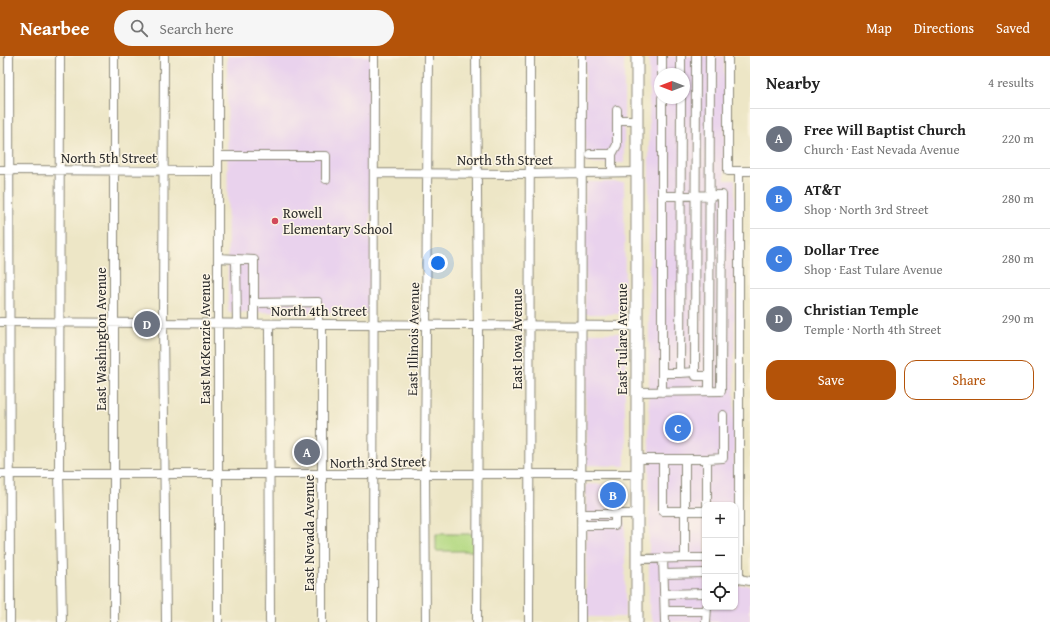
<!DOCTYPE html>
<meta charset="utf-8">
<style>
body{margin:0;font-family:"Gentium Book Plus",serif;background:#f6f6f6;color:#222}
.controls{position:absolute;right:12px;bottom:12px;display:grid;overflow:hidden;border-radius:8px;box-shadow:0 1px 3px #0004}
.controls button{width:36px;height:36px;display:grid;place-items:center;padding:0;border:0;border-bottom:1px solid #e0e0e0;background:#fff;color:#222;font:20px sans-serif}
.compass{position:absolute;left:654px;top:12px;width:36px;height:36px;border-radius:50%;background:#fff;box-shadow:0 1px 3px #0004;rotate:270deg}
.you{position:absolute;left:438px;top:207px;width:14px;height:14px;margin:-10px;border:3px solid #fff;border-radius:50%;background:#1a73e8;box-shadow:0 0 0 6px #1a73e833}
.badge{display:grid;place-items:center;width:26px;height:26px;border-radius:50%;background:#b45309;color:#fff;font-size:13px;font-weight:700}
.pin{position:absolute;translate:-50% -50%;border:2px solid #fff;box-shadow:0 1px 4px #0006}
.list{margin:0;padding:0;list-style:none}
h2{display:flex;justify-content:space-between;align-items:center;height:52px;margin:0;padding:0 16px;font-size:17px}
h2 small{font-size:13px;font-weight:400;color:#767676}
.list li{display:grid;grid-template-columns:26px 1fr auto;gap:12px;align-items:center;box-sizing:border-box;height:60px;padding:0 16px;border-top:1px solid #e0e0e0}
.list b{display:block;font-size:15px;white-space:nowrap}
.list p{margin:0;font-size:13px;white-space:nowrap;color:#767676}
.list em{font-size:13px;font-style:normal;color:#767676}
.actions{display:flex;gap:8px;padding:12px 16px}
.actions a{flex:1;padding:9px 0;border:1px solid #b45309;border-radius:12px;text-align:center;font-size:14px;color:#b45309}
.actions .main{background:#b45309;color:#fff}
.icon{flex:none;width:22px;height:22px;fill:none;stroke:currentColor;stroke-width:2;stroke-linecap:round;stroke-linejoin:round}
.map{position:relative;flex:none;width:750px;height:566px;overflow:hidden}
header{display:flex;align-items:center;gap:24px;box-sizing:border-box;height:56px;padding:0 20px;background:#b45309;color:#fff}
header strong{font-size:19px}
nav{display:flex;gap:22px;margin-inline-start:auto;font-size:14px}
.search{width:280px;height:36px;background:#f6f6f6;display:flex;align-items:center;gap:10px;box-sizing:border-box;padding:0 14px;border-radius:22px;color:#767676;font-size:15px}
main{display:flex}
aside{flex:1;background:#fff}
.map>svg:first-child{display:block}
</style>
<header>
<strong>Nearbee</strong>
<div class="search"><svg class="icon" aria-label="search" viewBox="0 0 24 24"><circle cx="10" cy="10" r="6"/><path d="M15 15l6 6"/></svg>Search here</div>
<nav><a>Map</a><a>Directions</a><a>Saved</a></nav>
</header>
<main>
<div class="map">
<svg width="750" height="566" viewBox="0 0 750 566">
<rect width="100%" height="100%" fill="#fcf5e5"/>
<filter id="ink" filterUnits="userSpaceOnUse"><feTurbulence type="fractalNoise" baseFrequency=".025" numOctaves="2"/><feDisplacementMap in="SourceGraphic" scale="8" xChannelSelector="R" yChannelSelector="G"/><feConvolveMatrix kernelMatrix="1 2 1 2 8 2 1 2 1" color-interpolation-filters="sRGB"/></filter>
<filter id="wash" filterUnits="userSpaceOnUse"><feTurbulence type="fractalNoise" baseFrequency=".012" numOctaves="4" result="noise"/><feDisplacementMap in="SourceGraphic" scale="16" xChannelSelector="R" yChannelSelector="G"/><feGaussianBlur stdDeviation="0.9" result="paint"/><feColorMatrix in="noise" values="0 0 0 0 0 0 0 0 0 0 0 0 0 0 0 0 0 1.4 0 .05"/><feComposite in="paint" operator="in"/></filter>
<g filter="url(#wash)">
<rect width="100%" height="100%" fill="#ede6c6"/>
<path fill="#e9d2ed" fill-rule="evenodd" d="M227,0H370L371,257L228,256Z
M585,0H624V107H585Z
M649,0H724L725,124H735L734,449H705V551H735V529H750V566H653L649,554ZM660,18H684V42H660Z
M585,126H624L625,258H585Z
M585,277H625V410L586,409Z
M586,428L625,429V561H586Z"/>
<path fill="#b4d982" stroke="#708256" d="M436,478H475V495H436Z"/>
</g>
<g filter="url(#ink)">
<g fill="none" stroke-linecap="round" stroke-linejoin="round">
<g stroke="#8c8878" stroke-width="10">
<path id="minor" d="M9,0L10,566
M60,0L59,418L62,566
M164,0L163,267L166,566
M476,0L478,269L477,566
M681,0V18
M696,0L695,316L696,320H709
M728,0V115H750
M662,18V0
M681,42L680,317L695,316
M617,64H637
M590,98H612V116
M612,98L617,89V54
M218,100H326V123
M0,114L218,115
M739,115V523L750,525
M374,117L530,118L637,116
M218,202L254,204V268
M236,204L237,268
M254,247L318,246V268
M0,266L637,270
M269,268L270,566
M662,317H680
M709,335L710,0
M637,336L721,335L722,139L662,140V42
M662,336V140
M637,403H663
M685,403V502H705
M707,403L723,402V359
M0,418H637
M705,455H663V403H707V449
M581,458H637
M581,469H615V458
M663,502L665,566
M637,503L685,502
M664,518L705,517
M664,538L705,537
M665,555H706
M114,566V0
M218,566V0
M322,566V268
M373,566L374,0
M426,566L425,418L428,0
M529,566L530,0
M581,566L582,0
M706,566L707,551"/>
</g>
<g stroke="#8c8878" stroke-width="13">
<path id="major" d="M637,0V566"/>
</g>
<use href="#minor" stroke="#fff" stroke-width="8"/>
<use href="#major" stroke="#fff" stroke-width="11"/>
</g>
</g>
<circle fill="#d1495b" stroke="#fcf5e5" stroke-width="1.5" cx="275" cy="165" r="4"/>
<g text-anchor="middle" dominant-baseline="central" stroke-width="3" stroke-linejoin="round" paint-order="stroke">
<g font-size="14" fill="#2b2b2b" stroke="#fcf5e5">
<text x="109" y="102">North 5th Street</text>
<text x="505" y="104">North 5th Street</text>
<text x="319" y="255">North 4th Street</text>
<text transform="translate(101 283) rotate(-90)">East Washington Avenue</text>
<text transform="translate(205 283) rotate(-90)">East McKenzie Avenue</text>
<text transform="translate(413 283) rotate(-89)">East Illinois Avenue</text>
<text transform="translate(517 283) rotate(-90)">East Iowa Avenue</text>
<text transform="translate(622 283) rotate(-90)">East Tulare Avenue</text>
<text transform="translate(378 406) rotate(-1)">North 3rd Street</text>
<text transform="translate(309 477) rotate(-90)">East Nevada Avenue</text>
</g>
<g font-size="14" fill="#2b2b2b" stroke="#fcf5e5" text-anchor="start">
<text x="283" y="157">Rowell<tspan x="283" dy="16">Elementary School</tspan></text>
</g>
</g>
</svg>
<div class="controls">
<button>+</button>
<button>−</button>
<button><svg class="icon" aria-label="locate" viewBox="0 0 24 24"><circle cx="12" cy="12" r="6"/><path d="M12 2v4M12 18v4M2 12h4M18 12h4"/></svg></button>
</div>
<svg class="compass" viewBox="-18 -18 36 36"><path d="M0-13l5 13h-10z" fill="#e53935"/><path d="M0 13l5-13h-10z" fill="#767676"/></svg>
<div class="you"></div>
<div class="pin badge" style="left:307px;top:396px;background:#6b7280">A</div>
<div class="pin badge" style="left:613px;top:439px;background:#3f7fe0">B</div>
<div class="pin badge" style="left:678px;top:372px;background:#3f7fe0">C</div>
<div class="pin badge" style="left:147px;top:268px;background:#6b7280">D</div>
</div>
<aside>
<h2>Nearby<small>4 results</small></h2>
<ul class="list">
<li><span class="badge" style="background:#6b7280">A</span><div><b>Free Will Baptist Church</b><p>Church · East Nevada Avenue</p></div><em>220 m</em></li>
<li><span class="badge" style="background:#3f7fe0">B</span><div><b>AT&amp;T</b><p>Shop · North 3rd Street</p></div><em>280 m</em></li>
<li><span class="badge" style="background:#3f7fe0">C</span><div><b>Dollar Tree</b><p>Shop · East Tulare Avenue</p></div><em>280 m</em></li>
<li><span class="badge" style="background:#6b7280">D</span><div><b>Christian Temple</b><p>Temple · North 4th Street</p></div><em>290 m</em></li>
</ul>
<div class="actions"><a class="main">Save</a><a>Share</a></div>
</aside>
</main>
